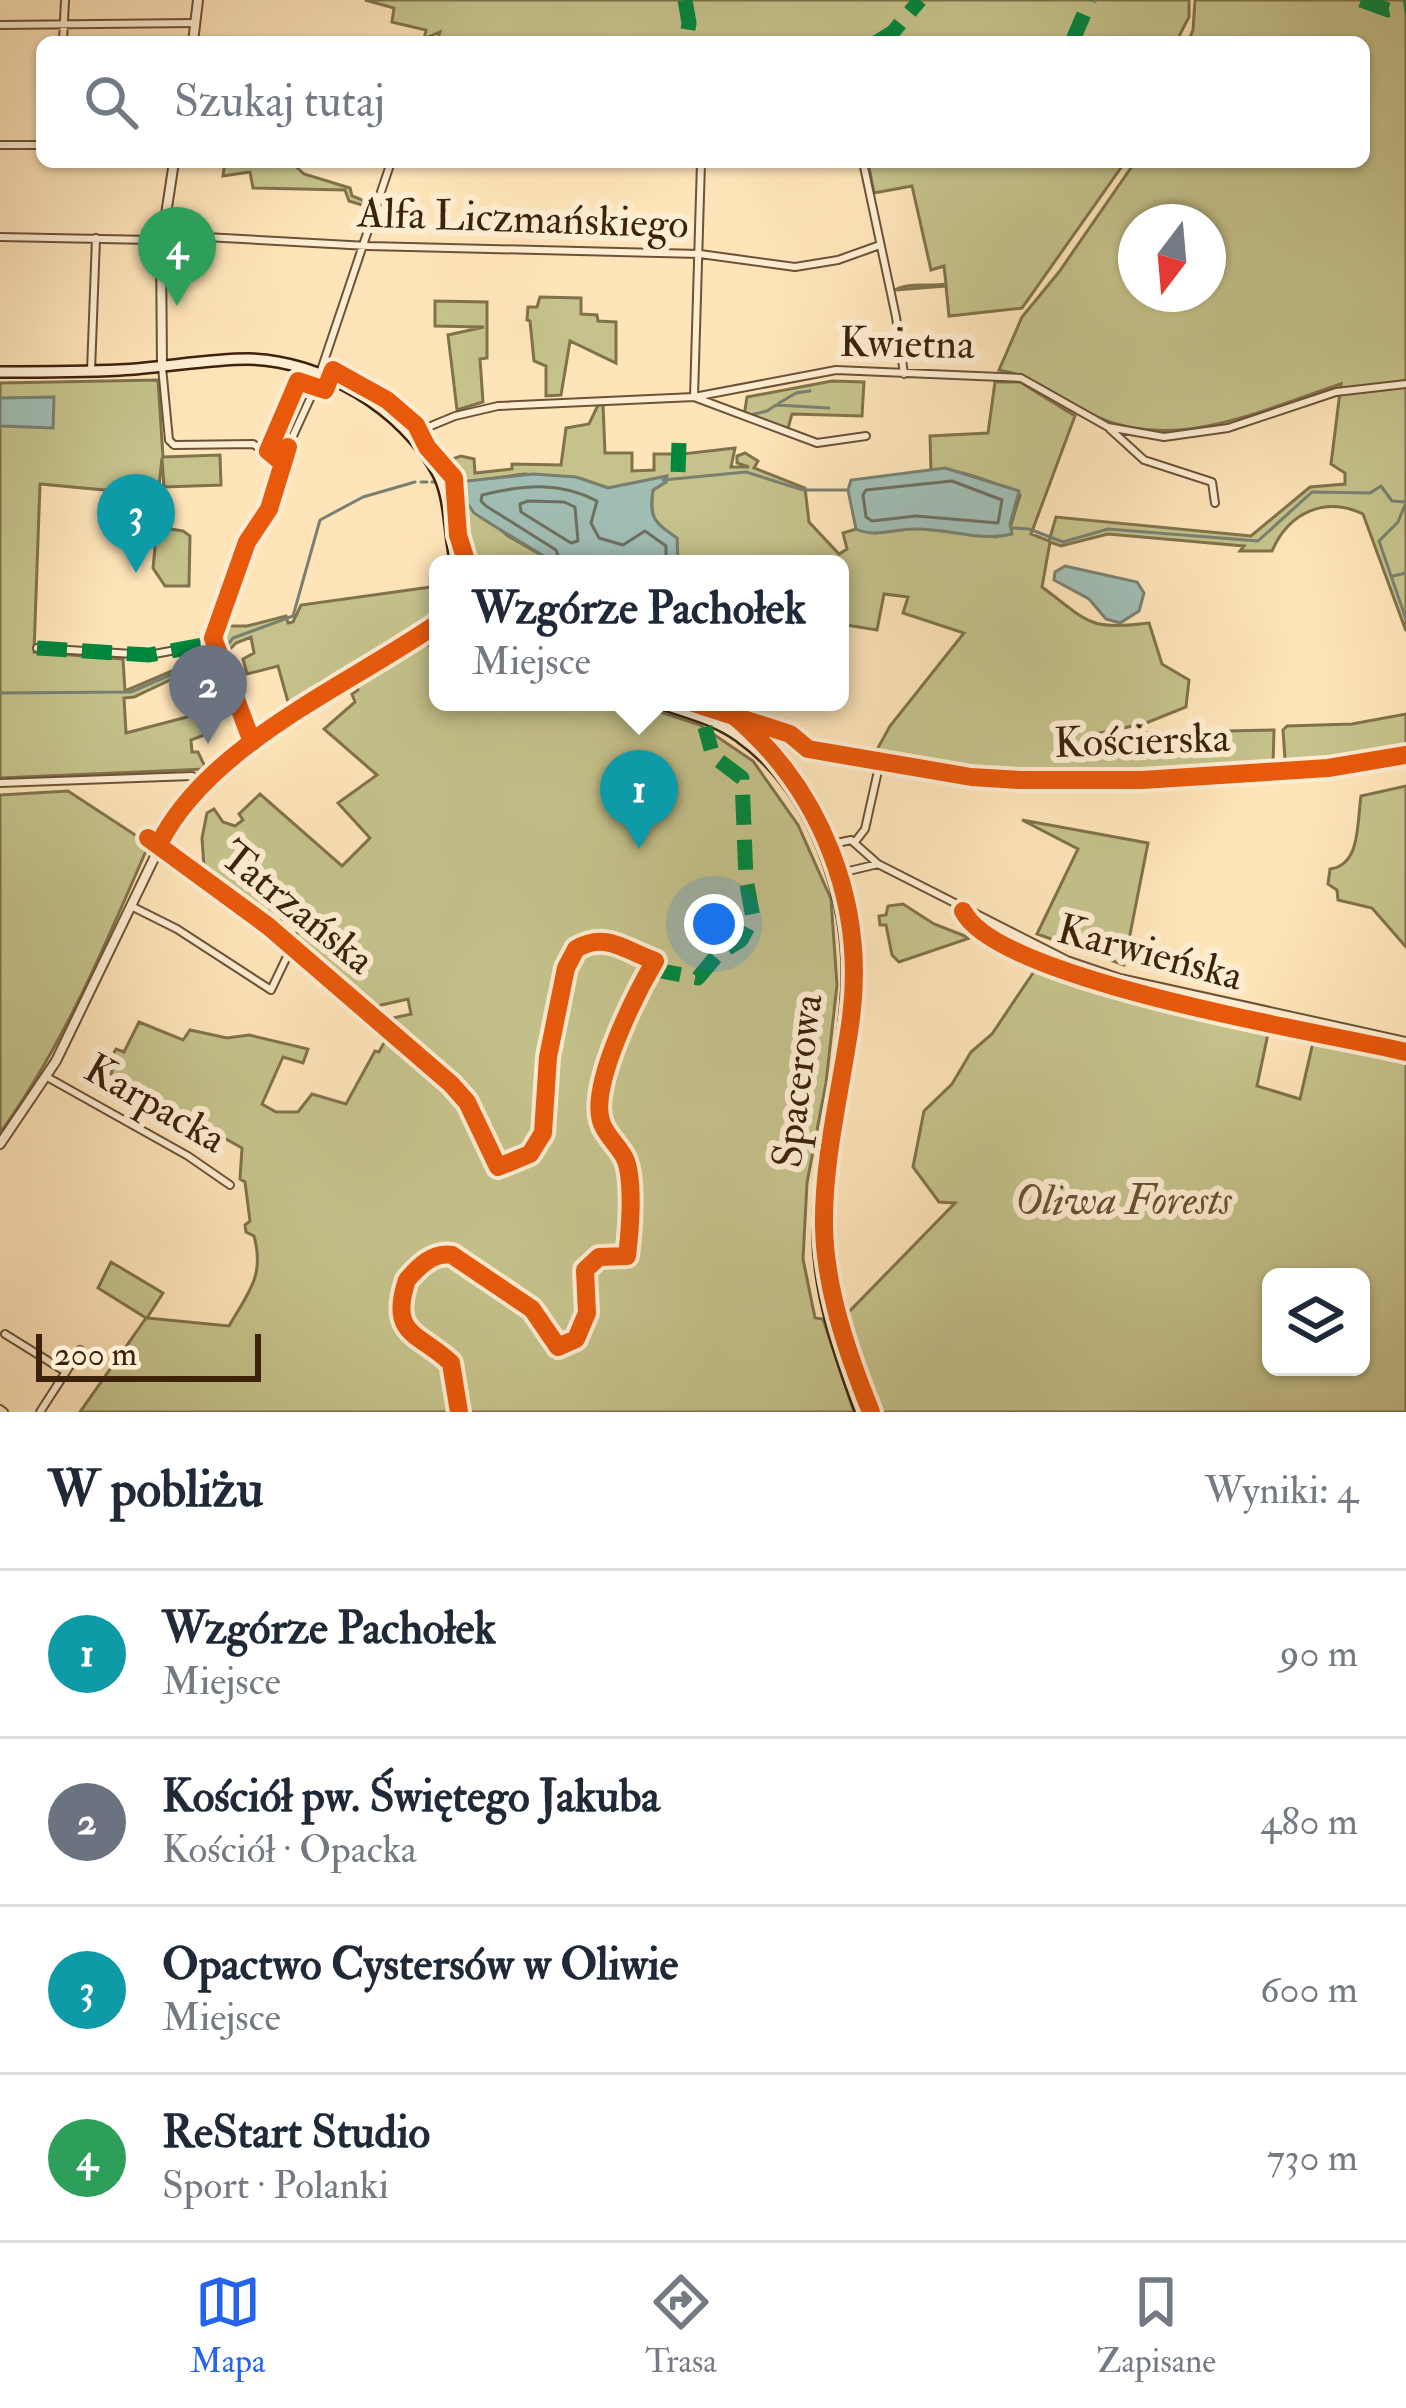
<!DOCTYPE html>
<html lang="pl">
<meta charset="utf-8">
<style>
body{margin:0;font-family:"IM FELL Double Pica",serif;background:#f2f2f3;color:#1f2937}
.controls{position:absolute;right:36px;bottom:36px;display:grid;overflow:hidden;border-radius:18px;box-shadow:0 3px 9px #0004}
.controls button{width:108px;height:108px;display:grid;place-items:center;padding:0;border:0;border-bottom:3px solid #e0e1e3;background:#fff;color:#1f2937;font:60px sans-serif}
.compass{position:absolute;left:1118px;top:204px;width:108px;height:108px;border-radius:50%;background:#fff;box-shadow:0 3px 9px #0004;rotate:196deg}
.scale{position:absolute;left:36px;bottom:30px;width:225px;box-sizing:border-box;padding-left:12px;border:6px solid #3c220b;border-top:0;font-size:33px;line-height:42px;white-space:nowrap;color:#3c220b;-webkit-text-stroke:9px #feedd2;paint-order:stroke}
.you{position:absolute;left:714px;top:924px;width:42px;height:42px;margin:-30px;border:9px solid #fff;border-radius:50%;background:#1a73e8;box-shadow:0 0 0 18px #1a73e833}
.badge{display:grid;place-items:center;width:78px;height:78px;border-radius:50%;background:#2563eb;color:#fff;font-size:39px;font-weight:700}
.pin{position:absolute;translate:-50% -99px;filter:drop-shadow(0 3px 6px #0008)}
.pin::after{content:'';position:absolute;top:63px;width:42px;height:36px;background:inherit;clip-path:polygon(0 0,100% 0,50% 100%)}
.popup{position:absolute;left:429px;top:555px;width:420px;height:156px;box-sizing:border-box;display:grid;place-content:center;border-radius:18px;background:#fff;filter:drop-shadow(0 3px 9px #0005);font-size:39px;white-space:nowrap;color:#747a83}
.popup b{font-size:45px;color:#1f2937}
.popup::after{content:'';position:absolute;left:50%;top:100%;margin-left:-24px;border:24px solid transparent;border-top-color:#fff}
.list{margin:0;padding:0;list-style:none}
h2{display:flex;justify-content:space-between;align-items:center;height:156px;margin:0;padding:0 48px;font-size:51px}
h2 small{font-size:39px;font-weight:400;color:#747a83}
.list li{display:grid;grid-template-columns:78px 1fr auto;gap:36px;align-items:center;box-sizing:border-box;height:168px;padding:0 48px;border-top:3px solid #e0e1e3}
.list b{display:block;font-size:45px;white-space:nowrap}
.list p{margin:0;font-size:39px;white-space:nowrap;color:#747a83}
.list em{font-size:39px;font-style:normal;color:#747a83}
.icon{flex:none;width:66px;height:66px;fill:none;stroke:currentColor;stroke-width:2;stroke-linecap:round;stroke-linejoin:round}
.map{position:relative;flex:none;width:1406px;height:1412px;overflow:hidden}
.search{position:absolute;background:#fff;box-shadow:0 3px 9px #0004;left:36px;right:36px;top:36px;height:132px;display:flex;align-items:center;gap:30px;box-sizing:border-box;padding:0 42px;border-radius:18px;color:#747a83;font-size:45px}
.sheet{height:828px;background:#fff}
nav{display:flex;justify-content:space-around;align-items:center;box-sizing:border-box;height:168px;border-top:3px solid #e0e1e3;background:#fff;font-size:33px;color:#747a83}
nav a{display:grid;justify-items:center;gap:6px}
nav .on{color:#2563eb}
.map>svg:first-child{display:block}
</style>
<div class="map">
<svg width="1406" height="1412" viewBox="0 0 1406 1412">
<rect width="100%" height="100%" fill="#fee4b9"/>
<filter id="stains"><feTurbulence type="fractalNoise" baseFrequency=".00167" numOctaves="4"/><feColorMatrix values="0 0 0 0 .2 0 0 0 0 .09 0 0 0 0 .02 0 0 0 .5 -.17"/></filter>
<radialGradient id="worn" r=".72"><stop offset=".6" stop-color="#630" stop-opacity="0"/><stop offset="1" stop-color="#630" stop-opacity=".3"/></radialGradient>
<path fill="#c5c28b" stroke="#80724b" stroke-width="3" fill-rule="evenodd" d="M365,0H1189V17L1176,42H437L440,32L424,39L426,30L392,22L394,8Z
M1195,0H1406V631L1363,514C1325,496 1289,512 1272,551H1240L1244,546L1108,534L1061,546L1050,542L1042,587C1089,622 1088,631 1149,623L1162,664L1189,680L1186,707L1146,723L1096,734L1274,730L1273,764L1009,776L874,755L890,726L964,633L903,613L908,597L884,594L877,630L840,624V564H678L677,538C654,523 649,518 653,490L666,482V477L608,488L582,479L524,474L458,483L444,462L461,456L474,459L475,473L512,469V464L561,465L566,428L589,424L598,405L603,404L605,453H632V471L654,470V454H675L673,469L680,470L682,454L735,448L731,467H749L737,463V456L745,453L758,461L754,468L805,488L809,522L839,554L847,549L843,533L856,529L875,533L916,528L996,537L1010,528L1020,495C997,484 955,466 931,471L930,436L988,433L995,382H1020L1075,416L1031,534L1049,541L1056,517L1251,536L1310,487L1345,484V473L1331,464L1341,384C1264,409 1178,452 1099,418C1063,403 1039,377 999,370L1022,317L1059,272L1135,162H1364V42H1188L1193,30ZM1136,222H1208V294H1136Z
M225,162H291L304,174L350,188L352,196L367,202L371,198L368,207L349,201L345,190L253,188L250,172L223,176Z
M868,162H1125L1022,308L949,316L946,286L895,290C907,282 929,287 946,284L944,266L931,270L912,186L874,193Z
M540,297L581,298V314L597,315L598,321L616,322V363L570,341L561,395L546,396V366L534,361L530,321L527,320L528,307H537Z
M435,301L487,302V358L480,359L483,402L457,410L448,335L484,327L435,326Z
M158,380L163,457L220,455L221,485L164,487L162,458L158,495L40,484L34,652L123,659L125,691L212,654L214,668L190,676L187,672L134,697L124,698L126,733L221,708L223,717L216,722L212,732L191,740L192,752H198L206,769L0,778V383Z
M832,381L864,382L862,416L792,414L787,432L744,416L747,397Z
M458,492L508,536L557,564H470L461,536Z
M157,527L183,531L190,536L189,586H165L153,568Z
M438,586V617L341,677L335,674L319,683V689L290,709L278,666L247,674L243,659L254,653L251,637L236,643L225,654L220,643L226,626H247L286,616L288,623L293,622L301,605Z
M425,639L438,658V702H630L700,725L753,761L798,825L831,899L837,985L826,1083L807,1183L803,1259L815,1318L823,1319L854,1412H80L146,1318L98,1288L111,1262L163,1293L147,1318L229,1326C248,1293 265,1276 254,1236L246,1232L245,1225L250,1221L245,1182L240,1179L242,1148L111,1074L113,1067L108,1063L116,1049L124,1052L139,1022L183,1040L190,1030L227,1038L249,1035L308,1049L303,1063L283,1057L262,1104L276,1112H298L312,1094L346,1104L375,1051L379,1052L391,1030L380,1021L411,1014L408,999L372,1007L296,939L299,920L295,916L275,922L204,867L202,838L207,813L214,809L223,822L235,826L243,820L239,814L260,794L342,866L370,838L338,803L377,775L324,729L355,702L352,694L358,690L354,681Z
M1406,714V747L1336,759L1286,763L1285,759L1283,730L1287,726L1352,724Z
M1406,786V947L1372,908L1338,900L1337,890L1328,884L1330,869C1361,865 1357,822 1361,796Z
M68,791L149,844C106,943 64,1045 0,1133V795Z
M1022,820L1148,843L1124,965L1037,934L1078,849Z
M903,904L934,924L970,938L899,962L892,955L886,925H880L879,916L886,915L888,906Z
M1035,970C1108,1000 1191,1018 1269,1029L1257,1086L1300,1099L1314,1038L1406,1059V1412H874L842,1319L955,1203L939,1202L913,1167L924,1111L952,1084L971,1052L992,1034ZM1271,1277H1361V1367H1271Z"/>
<path fill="#a1beb5" stroke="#798071" stroke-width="3" d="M54,397L53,428L0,426V398Z
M945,468L1019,491L1010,524L1012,534C981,542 946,528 914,529C894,529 874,538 856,529L848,490L851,480Z
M533,474L576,477L608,488L667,476L666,482L653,490C648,518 655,523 677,538L678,564H557L491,524L474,513L460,493L449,487L448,483Z
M1065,566L1137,582L1144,593L1139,611L1120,623L1106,619L1089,599L1054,580L1055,572Z"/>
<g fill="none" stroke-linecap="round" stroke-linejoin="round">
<path stroke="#6e7060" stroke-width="3" d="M952,481L1002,500L998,523L916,516L872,521L866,517L863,495L866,490Z
M528,501L564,502L575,507L578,541L571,543L521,512L520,504Z
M561,564L556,550L486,506L481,501L482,495C523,485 559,481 597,501L591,523L599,538L623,545L645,531L666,546V564"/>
<path stroke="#798071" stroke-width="3" d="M779,403L796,393L810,391
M750,415L767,411L776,405L829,408
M663,480L746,472L803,490H847
M421,482H427
M432,482H435
M1405,505L1398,522L1379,541L1406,619
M1012,528L1029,529L1063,542L1108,529L1258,541L1312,492L1370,493L1381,486L1392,501L1406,502
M1393,576L1406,573
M223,651L233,638L293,616L320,520L363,497L415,482
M0,693L131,692L212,657"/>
<g stroke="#6c5236" stroke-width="10">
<path id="minor" d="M0,25L194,23
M63,42L65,0
M431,42V40
M0,145H42
M701,162L694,397L817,443L866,436
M863,162L896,317L904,374
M0,237L153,240L169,235L368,246L700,254L795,267L838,260L880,245
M162,367L169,440L174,445L253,444L281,462
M91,371L96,238
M1110,429L1144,460L1212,482L1215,503
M409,435L455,416L498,406L694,397L836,370L1021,378L1108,427L1164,437L1228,428L1336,392L1406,384
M268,451L303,369
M37,648L149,655L213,643
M252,742L215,649V630L247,542L269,509L281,462L315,388L391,162
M808,749L971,777L1020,780H1142L1328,768L1406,755
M0,783L192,776L206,783
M855,842L865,829L880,762
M159,844L268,926L387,1030
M823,846L851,840L878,864L1067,960L1120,978L1406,1041
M832,875L878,864
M131,906L177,929L271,990L292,946
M965,914C1001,981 1324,1032 1406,1052
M47,1077L188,1156L230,1185
M5,1334L66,1372
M0,1409L4,1412
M40,1412L80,1350"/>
</g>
<g stroke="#6c5236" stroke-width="12">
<path id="tertiary" d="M193,42L198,0
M162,366L161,247L174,162
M0,1144L56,1061L174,817L259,736L320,694L385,659L438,623"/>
</g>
<g stroke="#3c220b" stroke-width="14">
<path id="secondary" d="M0,372C40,372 80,372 120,370C163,368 206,359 248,359C321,360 404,409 438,474C451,499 449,536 456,564
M656,702C685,712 716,719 740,737C815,790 852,901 847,989C843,1072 817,1152 818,1235C819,1294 840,1357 861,1412"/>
</g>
<use href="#minor" stroke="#feedd2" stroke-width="6"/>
<use href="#tertiary" stroke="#feedd2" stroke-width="8"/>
<use href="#secondary" stroke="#feedd2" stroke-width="9"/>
<path stroke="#00873e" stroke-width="15" stroke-dasharray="30 15" stroke-linecap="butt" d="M685,0L689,23L686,42
M1361,0L1388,10L1406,7
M877,42L893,32L920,0
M1072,42L1090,0
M678,472L679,443
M37,648L149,655L213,643
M651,969L698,978L718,954L741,940L753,918L746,879L742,778L713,756L705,727"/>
<g stroke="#feedd2" stroke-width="26">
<path id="cycleway" d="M281,462L268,451L298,381L325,390L333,370L387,400L416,425L427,447L454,478L458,535L467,564
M690,702L790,734L808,749L971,777L1020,780H1142L1328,768L1406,755
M733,715C821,789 866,903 851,1018C842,1086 823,1157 824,1226C825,1289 848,1355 871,1412
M252,742L213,638L247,542L269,509L288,447
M148,838L268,926L451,1084L467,1102L498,1167L530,1154L543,1133L548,1057L566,968L576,949C606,931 626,951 655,961C636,993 590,1084 601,1121C605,1136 621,1147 626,1161C634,1184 630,1232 627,1256L599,1257L585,1270L587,1313L576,1339L558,1347L532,1309L452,1255C433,1252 419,1266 407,1280C388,1336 420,1333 451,1363L459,1412
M159,844C209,744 349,685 438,623
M963,911C998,981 1322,1032 1406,1052"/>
</g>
<use href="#cycleway" stroke="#e8590c" stroke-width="18"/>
</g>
<g text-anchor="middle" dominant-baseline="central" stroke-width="12" stroke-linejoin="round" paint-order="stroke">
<g font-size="42" fill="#3c220b" stroke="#feedd2">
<text transform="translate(523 219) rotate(2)">Alfa Liczmańskiego</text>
<text transform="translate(907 344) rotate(1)">Kwietna</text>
<text transform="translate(1142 741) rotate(-2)">Kościerska</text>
<text transform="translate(297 908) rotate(39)">Tatrzańska</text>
<text transform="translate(1150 953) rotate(15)">Karwieńska</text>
<text transform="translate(798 1081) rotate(-83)">Spacerowa</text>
<text transform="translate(155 1104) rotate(30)">Karpacka</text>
</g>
<g font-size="42" font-style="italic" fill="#655231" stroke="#feedd2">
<text x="1123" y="1201">Oliwa Forests</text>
</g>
</g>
<rect width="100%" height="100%" filter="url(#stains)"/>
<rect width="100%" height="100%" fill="url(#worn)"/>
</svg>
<div class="controls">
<button><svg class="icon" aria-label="layers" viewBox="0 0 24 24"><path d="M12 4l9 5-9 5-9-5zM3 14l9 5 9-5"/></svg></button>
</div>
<svg class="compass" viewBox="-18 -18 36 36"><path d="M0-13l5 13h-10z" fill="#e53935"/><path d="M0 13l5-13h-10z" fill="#747a83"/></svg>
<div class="scale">200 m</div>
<div class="you"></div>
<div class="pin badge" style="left:639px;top:849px;background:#0f9aa8">1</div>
<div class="popup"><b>Wzgórze Pachołek</b>Miejsce</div>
<div class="pin badge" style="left:208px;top:744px;background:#6b7280">2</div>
<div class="pin badge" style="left:136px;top:573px;background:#0f9aa8">3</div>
<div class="pin badge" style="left:177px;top:306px;background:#2e9e5b">4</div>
<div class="search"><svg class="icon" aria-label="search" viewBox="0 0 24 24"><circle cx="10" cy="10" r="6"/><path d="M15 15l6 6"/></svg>Szukaj tutaj</div>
</div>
<section class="sheet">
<h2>W pobliżu<small>Wyniki: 4</small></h2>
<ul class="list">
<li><span class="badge" style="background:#0f9aa8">1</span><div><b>Wzgórze Pachołek</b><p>Miejsce</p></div><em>90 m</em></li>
<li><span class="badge" style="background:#6b7280">2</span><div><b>Kościół pw. Świętego Jakuba</b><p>Kościół · Opacka</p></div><em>480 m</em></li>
<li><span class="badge" style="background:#0f9aa8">3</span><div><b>Opactwo Cystersów w Oliwie</b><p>Miejsce</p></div><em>600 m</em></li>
<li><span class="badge" style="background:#2e9e5b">4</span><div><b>ReStart Studio</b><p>Sport · Polanki</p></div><em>730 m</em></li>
</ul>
</section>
<nav>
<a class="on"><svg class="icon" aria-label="map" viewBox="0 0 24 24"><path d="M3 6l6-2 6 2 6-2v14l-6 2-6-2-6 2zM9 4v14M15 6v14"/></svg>Mapa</a>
<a><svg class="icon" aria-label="directions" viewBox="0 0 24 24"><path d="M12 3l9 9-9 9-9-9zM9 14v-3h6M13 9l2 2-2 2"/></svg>Trasa</a>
<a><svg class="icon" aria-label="saved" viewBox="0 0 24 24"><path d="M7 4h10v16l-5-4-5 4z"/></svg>Zapisane</a>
</nav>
